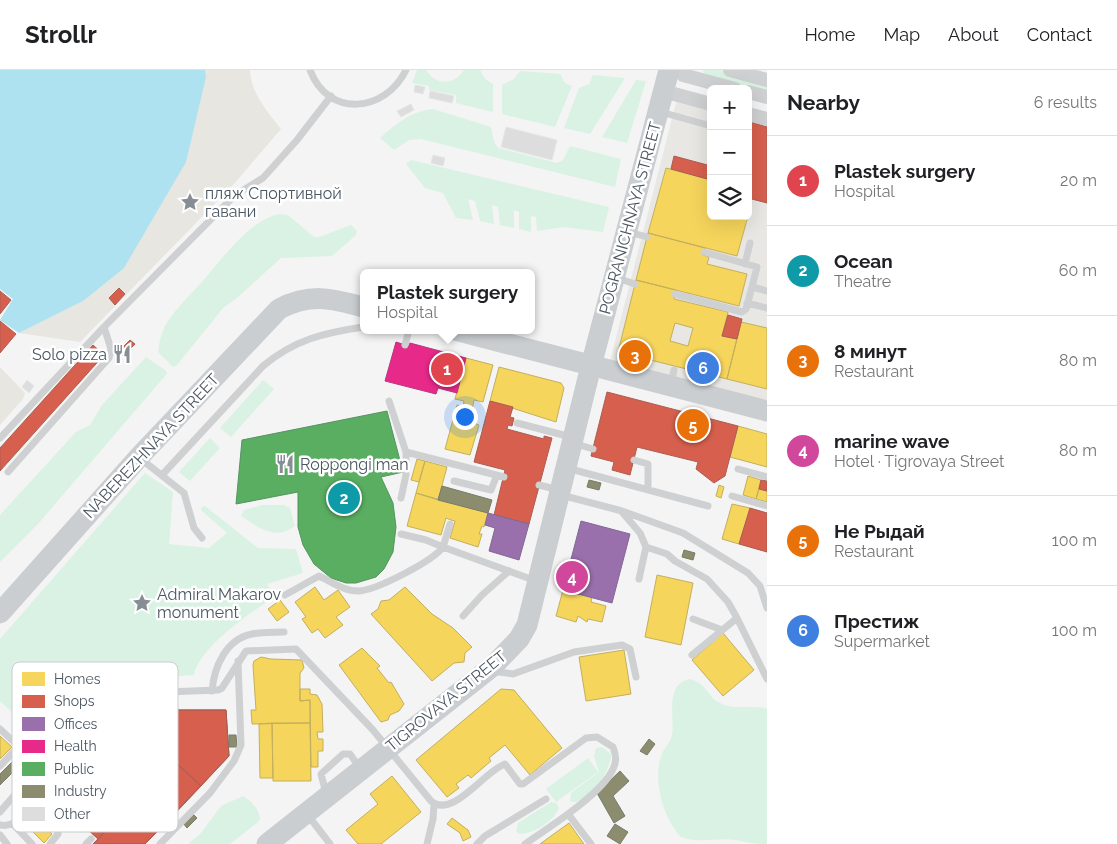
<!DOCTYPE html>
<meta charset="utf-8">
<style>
body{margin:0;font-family:Raleway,sans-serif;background:#f6f6f6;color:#202124}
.controls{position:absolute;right:15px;top:15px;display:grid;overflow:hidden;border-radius:8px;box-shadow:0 5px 20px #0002}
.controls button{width:45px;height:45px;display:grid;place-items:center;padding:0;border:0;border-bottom:1px solid #e0e0e0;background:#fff;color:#202124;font:25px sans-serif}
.you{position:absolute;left:464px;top:346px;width:18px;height:18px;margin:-12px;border:4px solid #fff;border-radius:50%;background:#1a73e8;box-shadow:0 0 0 8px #1a73e833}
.badge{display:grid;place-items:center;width:32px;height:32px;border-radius:50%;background:#1a73e8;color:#fff;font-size:16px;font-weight:700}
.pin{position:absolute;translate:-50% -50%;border:2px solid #fff;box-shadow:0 1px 5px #0006}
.popup{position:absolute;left:360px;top:199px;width:175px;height:65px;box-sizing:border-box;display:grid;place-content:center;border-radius:8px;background:#fff;filter:drop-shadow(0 1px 4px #0005);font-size:16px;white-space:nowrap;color:#757577}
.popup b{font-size:19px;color:#202124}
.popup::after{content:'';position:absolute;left:50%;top:100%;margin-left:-10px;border:10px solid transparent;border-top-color:#fff}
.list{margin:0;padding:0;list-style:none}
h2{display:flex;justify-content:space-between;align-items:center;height:65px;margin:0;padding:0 20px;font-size:21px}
h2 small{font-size:16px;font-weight:400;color:#757577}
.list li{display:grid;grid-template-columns:32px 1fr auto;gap:15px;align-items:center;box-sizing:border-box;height:90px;padding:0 20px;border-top:1px solid #e0e0e0}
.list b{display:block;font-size:19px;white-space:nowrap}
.list p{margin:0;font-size:16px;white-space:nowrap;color:#757577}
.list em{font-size:16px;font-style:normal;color:#757577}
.icon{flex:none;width:28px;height:28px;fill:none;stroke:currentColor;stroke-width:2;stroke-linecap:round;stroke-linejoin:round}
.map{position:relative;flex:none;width:767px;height:774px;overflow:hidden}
header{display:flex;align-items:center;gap:30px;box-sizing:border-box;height:70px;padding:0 25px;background:#fff;border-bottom:1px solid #e0e0e0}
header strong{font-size:24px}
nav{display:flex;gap:28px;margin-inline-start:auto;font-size:18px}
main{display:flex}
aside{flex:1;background:#fff}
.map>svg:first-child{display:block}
</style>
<header>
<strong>Strollr</strong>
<nav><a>Home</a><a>Map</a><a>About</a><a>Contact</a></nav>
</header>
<main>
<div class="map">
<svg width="767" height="774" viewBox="0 0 767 774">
<rect width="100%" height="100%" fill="#f4f4f4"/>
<path fill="#e8e7e3" d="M677,29L711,39V146H748V49L767,54V332L610,291Z"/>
<path fill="#d9f2e3" d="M417,0H426C436,16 454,15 464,0H480L485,9L493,14V42L456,33V25L429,20V16L412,13Z
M703,0H720L767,12V21L704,5Z
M520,1L560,4L565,13L572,16L555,57L502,44V15L514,9Z
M593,5L625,8L590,64L564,58L579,18L589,14Z
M636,10L646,11L627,73L602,67Z
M433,39L491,57L494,72L498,78L557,93L563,90L570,76L621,89L615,117L421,69L409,70L394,80L380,68C396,54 411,41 433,39Z
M411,90L609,137L603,162L564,157L537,161L536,147L531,146V162L519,159V142L514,140V158L500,155L498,137L492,135L494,154L480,151L475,131L468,129L473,150L456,148L443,123L425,118L406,94Z
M278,144L288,145L314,167H319L351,155L357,161L356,165L332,186L281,188L237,228L224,237L177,295L173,297L158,282C159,273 161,264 165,256C176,237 193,223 207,206C226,184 249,152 278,144Z
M146,287L165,300L167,303L165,306L38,454L0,492V445L76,362L90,355L102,335Z
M263,310L274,319L231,367L220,358Z
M210,368L220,378L190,411L179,402Z
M145,403L173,422L169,474L209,478L227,463L201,440L202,437L205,436L258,478L296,479L303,503L267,514L275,526C252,542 199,577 194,605L100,611L39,668L0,631V569Z
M262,435H284L290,438L295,456C275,471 259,458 241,446L244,440Z
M690,609C708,614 707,627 720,633C735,641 752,634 767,639V774C752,774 745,772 736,770C721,767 697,774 681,767C663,748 653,711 661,686C664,678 670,673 672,665C675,649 664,613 690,609Z
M602,677L611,684C612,699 587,739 570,731L571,723L599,702L594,686L596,678Z
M588,688L598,702L556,732L546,719Z
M243,726C251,730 259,739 260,749L258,752L230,774H188L201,763L221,736Z
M551,732L556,733L559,738C553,752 535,763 519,764L516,761L518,753Z"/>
<path fill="#e7e6e1" d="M205,0H250C250,22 268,42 281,59L234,114L80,272L19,263L83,231L206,7Z
M0,297L25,323L23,329L0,355Z"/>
<path fill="#aee2f0" d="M0,0H205L206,7L186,92L124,198L83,231L19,263L0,250L13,229L0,219Z"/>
<path fill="#f6d55c" stroke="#c2af5e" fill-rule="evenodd" d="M666,98L711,110V146H748L737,186L648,163Z
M648,163L705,178L703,185L709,187L707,194L747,204L739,236L636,210Z
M636,210L676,220L674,229L728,242L722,266L737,269L727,309L618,282ZM675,253L693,258L688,276L670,271Z
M741,252L767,258V319L727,309Z
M466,288L493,295L483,332L474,330L472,340L477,342L474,353L479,355L470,385L445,379L457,335L463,337L464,331L455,329Z
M499,297L561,313L564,318L556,352L490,331Z
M738,356L767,364V397L730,387Z
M417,389L425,391L419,412L411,410Z
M425,391L447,397L438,430L416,423Z
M748,406L761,410L756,429L743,425Z
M719,415L724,417L721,428L716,426Z
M759,419L767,421V432L756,429Z
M416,423L488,443L484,457L482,456L479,464H482L478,477L450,468L455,451L451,450L446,448L441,465L407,456Z
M732,434L750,438L739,474L722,469Z
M657,505L693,513L681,575L645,567Z
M315,517L324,530L338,520L350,537L336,547L343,555L325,568L318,559L312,563L302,549L306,547L295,532Z
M405,517L432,544L453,558L472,577L465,583L464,592L454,593L432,611L371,544L378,539L381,531L389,530Z
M563,520L592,527L591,532L606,536L602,552L588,549L587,552L578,546L576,552L556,546Z
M280,530L289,542L277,551L268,539Z
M723,563L754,600L723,626L692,590Z
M362,578L380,596L377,598L389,613L391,612L404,634L399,641L390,645L388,650L381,652L339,595Z
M624,580L631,624L586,631L579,587Z
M261,587L271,589L302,590L304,598L300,603V631L310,630V653L252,654L251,640H256L253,595L254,591Z
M300,619H310V624L317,625L322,634L323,662H317L318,669H323V681H318V697H311L310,630L300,631Z
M501,619L514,620L562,678L530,705L505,675L489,688L491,691L471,708L468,705L456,714L459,718L447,727L416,690Z
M272,653H310L311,711H273Z
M272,653L273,708H260L259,654Z
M0,666L12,677L0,689Z
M392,706L421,742L381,774H358L346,760L378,734L370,724Z
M33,746L52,764L44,773L25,754Z
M452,748L468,760L471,767L463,771L460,763L447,754Z
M569,753L584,774H540L551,766Z"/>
<path fill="#d6604d" stroke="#ac5d53" d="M751,52L767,57V133L748,128V61Z
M674,86L711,96V110L671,99Z
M119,218L125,224L115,235L109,228Z
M0,221L11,230L0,244Z
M728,245L742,249L737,269L722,266Z
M0,251L16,264L0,283Z
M130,270L135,274L128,281L123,277Z
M119,274L128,281L124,286L115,279Z
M93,275L104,285L0,401V378Z
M607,322L738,356L725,406L714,413L696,399L698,392L637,377L630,405L612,400L614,392L591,386Z
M490,331L513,337L510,347L514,348L512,356L508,355L507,359L544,369V366L552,368L529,454L494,445L505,400L474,392Z
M761,410L767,411V421L759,419Z
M750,438L767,443V482L739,474Z
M124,640H226L229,686L145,774H93L98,769L47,721Z
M124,640H226L229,686L201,716L173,690L98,769L47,721Z
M173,690L201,716L167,752L145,774H93Z"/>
<path fill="#9970ab" stroke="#816895" d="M488,443L529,454L519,490L489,481L495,458L485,455Z
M581,451L630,464L612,533L563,520Z"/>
<path fill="#e7298a" stroke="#b8367e" d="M396,272L409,276L410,273L466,288L457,323L438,318L436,324L385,311Z"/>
<path fill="#5aae61" stroke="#559461" d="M387,341L403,402L381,407L393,433L396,457L393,482L384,499L376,507L356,513H346L331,508L314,494L303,475L298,457V422L236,434L242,370Z"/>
<path fill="#8c8c6e" stroke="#787c6a" d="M589,410L601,413L599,420L587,417Z
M442,416L492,430L488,443L438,430Z
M684,480L695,483L693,490L682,487Z
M229,665H236L237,677H229Z
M649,669L655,674L647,685L640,681Z
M16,688L21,694L0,715V704Z
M620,701L629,711L613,726L625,746L614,753L597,723Z
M193,744L197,748L187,758L183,753Z
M615,754L628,762L620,774L607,766Z"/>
<path fill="#ddddde" stroke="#e5e6e7" d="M415,15L425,17L423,24L414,22Z
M430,21L454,26L452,33L429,28Z
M411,34L414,40L401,47L397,41Z
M506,57L557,70L552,90L501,77Z
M433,85L445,88L443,96L431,93Z
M27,310L34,316L29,323L22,317Z"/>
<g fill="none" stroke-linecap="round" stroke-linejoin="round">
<path stroke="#ced0d2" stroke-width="7" d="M310,0C328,48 385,43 406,0
M661,42L711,56
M629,162L647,167
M704,182L757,197L752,217L767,221
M745,194L750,173
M617,208L635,214
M675,224L742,242L746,239L752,217
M747,233L767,238
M405,275L409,260
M671,313L674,300
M389,331L406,382L504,407
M517,353L571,367
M0,368L104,257L235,125L263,108L297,70L331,26
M573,373L593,379
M141,389L184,423L194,458L202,468
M634,390L648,394V420
M567,398L708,436
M738,399L767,407
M8,402L109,288L111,279L104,257
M162,405L263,296C294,270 323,263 363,257
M454,411L491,420L497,405
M539,415L559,420
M561,425L622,441L683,463L748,503L760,516L767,538
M732,426L767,436
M401,428L406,405V382
M622,442L640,463L646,477L667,484L675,491L707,509L728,532L737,548
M401,464L426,470L443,477L450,454
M639,509L646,477
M285,525L319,506C332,512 344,521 358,521C375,521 433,491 443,477L536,511
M463,546L482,525L509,501
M693,549L722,560
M692,585L737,548L767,609
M495,598L499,602L513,604L574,582L622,575L630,579L636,607
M212,621C214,597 226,569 252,564C262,562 273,562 284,562
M0,659L15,673L16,679L0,696
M326,723L321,704L343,684H350L360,698
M0,742L35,701L115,624L218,620L222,618L246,581L296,579L373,660L431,731C452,749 483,703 503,695L505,694L520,714H523L586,668L597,667L613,677C616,685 617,691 613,699C602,724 548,758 525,774
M307,744L330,774
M568,744L591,774
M13,754L32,774
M0,755C18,759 23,737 39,739L58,761V764L50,774
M0,765L7,774
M86,774L91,769
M160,774L210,723L234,691L241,675L238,591
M427,774L433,749L434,734
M477,774L485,766L546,729"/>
<path stroke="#ced0d2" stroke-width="14" d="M730,0L767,10
M683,5L735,19
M663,21L711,34
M748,22L767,27
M748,44L767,49"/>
<path stroke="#caced1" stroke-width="21" d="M455,260L767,341
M0,543L139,387L279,239C310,223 331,228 363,237
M267,774L493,596L519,569L527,555L591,296L669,0"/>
</g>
<defs>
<g id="sight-bare" transform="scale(1.5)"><path d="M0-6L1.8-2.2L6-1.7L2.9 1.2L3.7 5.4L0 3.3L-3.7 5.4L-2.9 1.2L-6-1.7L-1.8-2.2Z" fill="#868d94" stroke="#fff" stroke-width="2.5" paint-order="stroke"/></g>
<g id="restaurant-bare" transform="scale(1.5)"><path d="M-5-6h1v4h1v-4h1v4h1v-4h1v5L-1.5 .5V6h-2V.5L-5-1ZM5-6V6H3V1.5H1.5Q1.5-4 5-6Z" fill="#868d94" stroke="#fff" stroke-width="2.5" paint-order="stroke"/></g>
</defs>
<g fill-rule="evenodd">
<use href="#sight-bare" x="190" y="132"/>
<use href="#restaurant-bare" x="122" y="284"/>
<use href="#restaurant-bare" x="285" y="394"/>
<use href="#sight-bare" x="142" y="533"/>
</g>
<g text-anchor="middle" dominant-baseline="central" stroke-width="5" stroke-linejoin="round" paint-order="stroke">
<g font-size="16" fill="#4a5661" stroke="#fff" text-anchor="start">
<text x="205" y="123">пляж Спортивной<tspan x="205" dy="18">гавани</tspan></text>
<text x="107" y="284" text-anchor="end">Solo pizza</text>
<text x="300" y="394">Roppongi man</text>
<text x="157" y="524">Admiral Makarov<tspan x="157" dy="18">monument</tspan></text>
</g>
<g font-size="16" fill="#4a5661" stroke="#fff">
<text transform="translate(630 148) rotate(-75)">POGRANICHNAYA STREET</text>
<text transform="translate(151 376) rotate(-47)">NABEREZHNAYA STREET</text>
<text transform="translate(446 631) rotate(-39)">TIGROVAYA STREET</text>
</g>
</g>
<rect x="12" y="592" width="166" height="170" rx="8" fill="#fff" stroke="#c9ccd0" stroke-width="1"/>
<rect x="22" y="602" width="23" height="14" fill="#f6d55c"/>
<rect x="22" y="625" width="23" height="13" fill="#d6604d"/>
<rect x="22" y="647" width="23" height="14" fill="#9970ab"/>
<rect x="22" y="670" width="23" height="13" fill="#e7298a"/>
<rect x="22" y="692" width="23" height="14" fill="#5aae61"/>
<rect x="22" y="715" width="23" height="13" fill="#8c8c6e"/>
<rect x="22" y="737" width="23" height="14" fill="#ddddde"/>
<g font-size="14" fill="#4a5661">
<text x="54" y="614">Homes</text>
<text x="54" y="636">Shops</text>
<text x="54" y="659">Offices</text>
<text x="54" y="681">Health</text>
<text x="54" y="704">Public</text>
<text x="54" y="726">Industry</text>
<text x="54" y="749">Other</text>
</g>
</svg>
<div class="controls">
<button>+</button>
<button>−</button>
<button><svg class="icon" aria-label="layers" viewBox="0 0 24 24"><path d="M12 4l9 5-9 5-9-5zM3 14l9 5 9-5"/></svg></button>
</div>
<div class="you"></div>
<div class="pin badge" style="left:447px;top:299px;background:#e0444e">1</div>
<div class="popup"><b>Plastek surgery</b>Hospital</div>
<div class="pin badge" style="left:344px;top:428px;background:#0f9aa8">2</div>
<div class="pin badge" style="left:635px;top:286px;background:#e8710a">3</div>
<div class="pin badge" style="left:572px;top:507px;background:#d1479c">4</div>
<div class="pin badge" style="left:693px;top:355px;background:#e8710a">5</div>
<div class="pin badge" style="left:703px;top:298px;background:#3f7fe0">6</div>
</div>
<aside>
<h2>Nearby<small>6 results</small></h2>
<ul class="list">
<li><span class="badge" style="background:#e0444e">1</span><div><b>Plastek surgery</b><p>Hospital</p></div><em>20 m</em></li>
<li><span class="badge" style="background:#0f9aa8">2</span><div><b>Ocean</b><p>Theatre</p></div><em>60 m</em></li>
<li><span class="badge" style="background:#e8710a">3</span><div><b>8 минут</b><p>Restaurant</p></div><em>80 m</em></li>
<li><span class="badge" style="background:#d1479c">4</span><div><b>marine wave</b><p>Hotel · Tigrovaya Street</p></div><em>80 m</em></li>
<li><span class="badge" style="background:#e8710a">5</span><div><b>Не Рыдай</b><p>Restaurant</p></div><em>100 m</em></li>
<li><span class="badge" style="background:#3f7fe0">6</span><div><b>Престиж</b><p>Supermarket</p></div><em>100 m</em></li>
</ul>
</aside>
</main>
